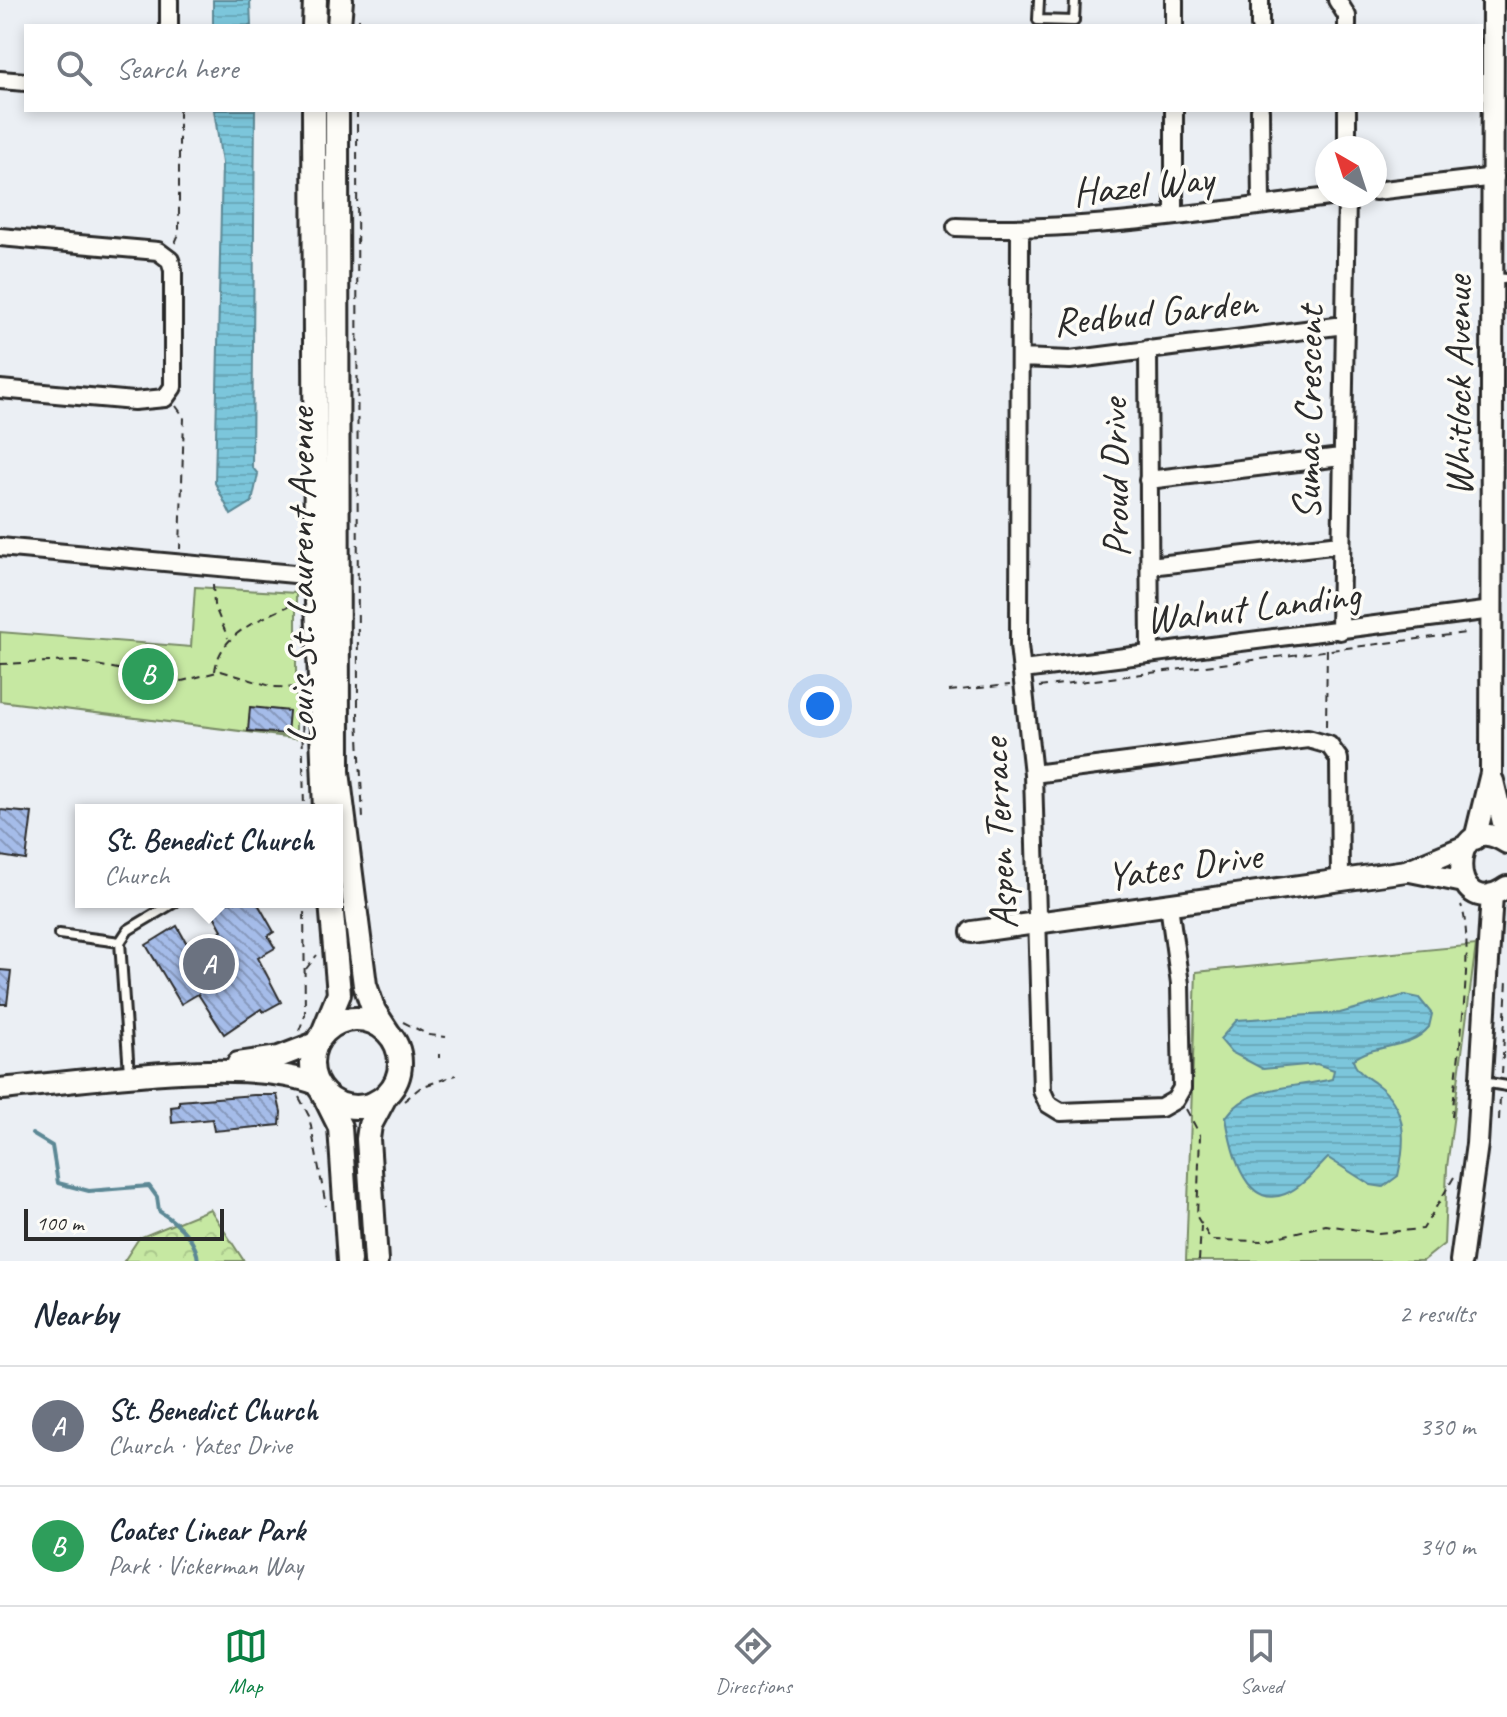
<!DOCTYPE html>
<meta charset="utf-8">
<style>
body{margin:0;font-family:Caveat,sans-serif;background:#f6f6f7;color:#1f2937}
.compass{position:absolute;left:1315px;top:136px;width:72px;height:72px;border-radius:50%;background:#fff;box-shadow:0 4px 12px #0003;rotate:321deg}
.scale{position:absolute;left:24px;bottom:20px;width:200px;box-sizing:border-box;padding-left:8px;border:4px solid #2b2b2b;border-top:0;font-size:22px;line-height:28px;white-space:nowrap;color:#2b2b2b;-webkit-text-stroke:6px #fdfcf7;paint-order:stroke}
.you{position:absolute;left:820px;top:706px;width:28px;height:28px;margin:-20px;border:6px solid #fff;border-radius:50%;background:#1a73e8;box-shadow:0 0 0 12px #1a73e833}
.badge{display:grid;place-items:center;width:52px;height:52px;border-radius:50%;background:#0b8043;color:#fff;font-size:26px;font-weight:700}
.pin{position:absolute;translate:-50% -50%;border:4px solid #fff;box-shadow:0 2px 8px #0006}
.popup{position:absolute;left:75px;top:804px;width:268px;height:104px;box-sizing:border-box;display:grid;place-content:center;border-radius:0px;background:#fff;filter:drop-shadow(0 2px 6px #0005);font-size:26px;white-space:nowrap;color:#747a83}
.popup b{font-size:30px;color:#1f2937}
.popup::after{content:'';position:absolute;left:50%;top:100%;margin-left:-16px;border:16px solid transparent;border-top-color:#fff}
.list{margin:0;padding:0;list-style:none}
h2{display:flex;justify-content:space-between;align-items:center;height:104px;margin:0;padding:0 32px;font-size:34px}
h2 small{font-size:26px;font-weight:400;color:#747a83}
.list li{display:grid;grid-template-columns:52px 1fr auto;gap:24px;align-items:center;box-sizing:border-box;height:120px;padding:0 32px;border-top:2px solid #e0e1e3}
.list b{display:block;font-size:30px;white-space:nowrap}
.list p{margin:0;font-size:26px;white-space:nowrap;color:#747a83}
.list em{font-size:26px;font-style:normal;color:#747a83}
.icon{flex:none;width:44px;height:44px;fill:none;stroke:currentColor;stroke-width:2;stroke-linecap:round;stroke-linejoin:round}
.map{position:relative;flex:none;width:1507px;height:1261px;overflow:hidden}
.search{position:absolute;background:#fff;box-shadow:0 4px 12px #0003;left:24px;right:24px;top:24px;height:88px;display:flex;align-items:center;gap:20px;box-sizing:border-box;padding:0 28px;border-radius:0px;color:#747a83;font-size:30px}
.sheet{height:344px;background:#fff}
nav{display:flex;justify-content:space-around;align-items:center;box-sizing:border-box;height:112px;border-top:2px solid #e0e1e3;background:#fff;font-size:22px;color:#747a83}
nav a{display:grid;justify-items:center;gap:4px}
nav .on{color:#0b8043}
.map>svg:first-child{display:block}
</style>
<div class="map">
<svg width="1507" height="1261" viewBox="0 0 1507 1261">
<defs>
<pattern id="forest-crowns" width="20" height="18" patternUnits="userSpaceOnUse" patternTransform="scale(2)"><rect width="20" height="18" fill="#c6e8a2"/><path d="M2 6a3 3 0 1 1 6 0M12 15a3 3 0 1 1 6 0" fill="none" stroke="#aac78c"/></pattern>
<pattern id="water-rules" width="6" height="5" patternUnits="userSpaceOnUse" patternTransform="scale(2)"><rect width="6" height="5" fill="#7bc6db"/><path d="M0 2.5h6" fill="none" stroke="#6aaabc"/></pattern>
<pattern id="building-back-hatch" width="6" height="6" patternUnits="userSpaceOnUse" patternTransform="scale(2)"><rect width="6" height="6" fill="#a5bce9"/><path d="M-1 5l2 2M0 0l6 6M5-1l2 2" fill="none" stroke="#8799bd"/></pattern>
</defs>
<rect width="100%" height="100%" fill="#ebeff4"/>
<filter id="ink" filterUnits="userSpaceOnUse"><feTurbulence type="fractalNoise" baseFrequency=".0125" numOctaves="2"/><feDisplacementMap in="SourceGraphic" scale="16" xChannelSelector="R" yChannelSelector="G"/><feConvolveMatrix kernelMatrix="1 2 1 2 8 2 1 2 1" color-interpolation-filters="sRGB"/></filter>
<g filter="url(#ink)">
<path fill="#c6e8a2" stroke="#788a66" stroke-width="2" d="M195,587L296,593V738L0,701V632L191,647Z
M1476,945L1447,1167L1444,1244L1423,1261H1186L1196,972Z"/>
<path fill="url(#forest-crowns)" stroke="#788a66" stroke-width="2" d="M210,1209L244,1261H124L139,1238Z"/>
<path fill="url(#water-rules)" stroke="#5b8895" stroke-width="2" d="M213,0H250L251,26H213Z
M214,110H255L252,467L258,474L252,502L231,515L215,483L222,163Z
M1405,995L1419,998L1432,1014L1429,1027C1409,1051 1376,1042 1353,1060C1356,1071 1365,1076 1375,1083C1408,1107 1406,1140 1398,1176L1383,1187L1371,1185L1328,1158C1316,1170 1302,1187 1285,1194C1243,1211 1230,1144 1226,1117C1249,1084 1298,1088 1332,1079L1334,1070L1317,1064L1263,1069L1231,1052L1220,1039L1237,1020L1340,1013Z"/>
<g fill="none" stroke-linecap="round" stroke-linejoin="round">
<path stroke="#5b8895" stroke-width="4" d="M32,1134L52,1146L58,1183L89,1191L149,1186L157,1197L159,1211C176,1222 197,1239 198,1261"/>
</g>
<path fill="url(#building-back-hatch)" stroke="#2b2b2b" stroke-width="2" d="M250,707L289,711L287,734L248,731Z
M0,810L32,813L26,860L0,856Z
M220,902H257L274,932L268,936L275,948L258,958L281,1002L263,1012L261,1009L224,1034L198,994L181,1004L146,945L177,926L190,949L222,930L210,908Z
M0,970L11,971L7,1004H0Z
M254,1095H277L281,1112L280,1125L214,1131L212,1119L172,1123L171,1107L179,1106V1101Z"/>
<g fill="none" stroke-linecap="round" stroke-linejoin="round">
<g stroke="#2b2b2b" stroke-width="14">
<path id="service" d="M1039,0L1038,20L1074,21L1075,0
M1495,278L1507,279
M59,934L120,942
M129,1073L120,942L128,930L175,902
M1483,1082L1507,1086"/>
</g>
<g stroke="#2b2b2b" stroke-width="22">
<path id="minor" d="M169,0V26
M1260,0V26
M1337,0L1347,16V26
M1174,26V0
M0,80L26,82
M1260,110L1261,205
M1347,110V148
M1375,191L1495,177
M1174,216V110
M956,227C1084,233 1210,211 1338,196
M1020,230L1019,645L1033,774L1042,1091L1048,1104L1061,1112L1161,1108L1175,1100L1182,1088L1180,984L1169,905
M0,237L158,251L170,260L173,270V387L165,398L134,401L0,389
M1148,349L1150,654
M1021,358L1070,360L1344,325
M1148,480L1341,457
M0,547L316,576
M1150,566L1340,544
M1340,631L1347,196
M1023,670L1492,610
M1033,774L1308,739L1329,745L1339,759L1340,881"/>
</g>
<g stroke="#2b2b2b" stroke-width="26">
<path id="tertiary" d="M1493,781L1507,839
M1475,839L1491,773L1493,0
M1507,843C1446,802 1446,929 1507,887
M1410,871L1464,882
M972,932L1406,871L1466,846
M238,1063L279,1057L318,1042
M0,1089C84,1082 242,1055 317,1084
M1461,1261L1477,1144L1492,894"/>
</g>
<g stroke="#2b2b2b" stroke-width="28">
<path id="secondary" d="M314,26L315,0
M339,26L341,0
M314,110L316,576L325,810
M337,110L338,772L365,985L374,1011L389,1034
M312 1063a44 44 0 1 1 88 0a44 44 0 1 1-88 0Z
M323,1033L339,994L331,902
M323,1093L340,1127L349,1261
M376,1261L368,1139L370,1125L386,1095"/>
</g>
<path stroke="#2b2b2b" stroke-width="2" stroke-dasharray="8 6" stroke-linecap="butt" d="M359,26V15
M357,110L358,715L363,819
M175,243L179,234V110
M176,406L184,417L180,549
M213,584L214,605L228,638
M0,664L75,661L182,681L221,671L274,687L301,688
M215,671C220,631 263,619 295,603
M1039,687L1466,633
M949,691L1010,685
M302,710L304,810
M1326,727L1327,645
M306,969L317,955
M403,1022L429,1035L446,1037
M299,1031L305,1015L304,902
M439,1054V1058
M1502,1074L1507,980
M299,1097L309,1116L326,1206
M404,1101L421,1087L456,1075
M1186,1109L1200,1135L1197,1217L1211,1240L1261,1241L1326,1225L1378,1233L1423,1229L1454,1177
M1452,1117C1456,1071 1476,942 1461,905
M1499,1120L1500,1097
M1199,1261L1201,1226"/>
<use href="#service" stroke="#fdfcf7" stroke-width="8"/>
<use href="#minor" stroke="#fdfcf7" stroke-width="16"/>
<use href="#tertiary" stroke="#fdfcf7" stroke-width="20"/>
<use href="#secondary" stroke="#fdfcf7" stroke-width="22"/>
</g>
</g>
<g text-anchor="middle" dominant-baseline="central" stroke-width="7" stroke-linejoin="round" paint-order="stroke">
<g font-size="40" fill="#2b2b2b" stroke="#fdfcf7">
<text transform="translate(1143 185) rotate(-6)">Hazel Way</text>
<text transform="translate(1155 312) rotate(-6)">Redbud Garden</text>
<text transform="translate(1458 386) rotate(-90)">Whitlock Avenue</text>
<text transform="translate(1308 413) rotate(-89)">Sumac Crescent</text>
<text transform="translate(1115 478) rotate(-91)">Proud Drive</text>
<text transform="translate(301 576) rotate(-90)">Louis St. Laurent Avenue</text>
<text transform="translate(1253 607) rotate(-7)">Walnut Landing</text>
<text transform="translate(999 834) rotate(-93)">Aspen Terrace</text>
<text transform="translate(1184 866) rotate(-8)">Yates Drive</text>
</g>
</g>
</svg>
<svg class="compass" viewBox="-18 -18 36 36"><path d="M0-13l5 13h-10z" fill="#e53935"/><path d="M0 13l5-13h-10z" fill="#747a83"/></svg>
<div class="scale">100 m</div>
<div class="you"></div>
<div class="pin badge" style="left:209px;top:964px;background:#6b7280">A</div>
<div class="popup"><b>St. Benedict Church</b>Church</div>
<div class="pin badge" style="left:148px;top:674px;background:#2e9e5b">B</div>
<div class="search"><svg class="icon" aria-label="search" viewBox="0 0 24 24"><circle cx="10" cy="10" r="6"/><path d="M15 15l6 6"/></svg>Search here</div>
</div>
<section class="sheet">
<h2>Nearby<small>2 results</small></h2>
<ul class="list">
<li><span class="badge" style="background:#6b7280">A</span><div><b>St. Benedict Church</b><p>Church · Yates Drive</p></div><em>330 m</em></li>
<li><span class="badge" style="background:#2e9e5b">B</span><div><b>Coates Linear Park</b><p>Park · Vickerman Way</p></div><em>340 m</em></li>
</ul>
</section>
<nav>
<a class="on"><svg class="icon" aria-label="map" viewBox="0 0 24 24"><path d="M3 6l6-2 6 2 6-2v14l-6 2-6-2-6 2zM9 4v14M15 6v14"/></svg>Map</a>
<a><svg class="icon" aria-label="directions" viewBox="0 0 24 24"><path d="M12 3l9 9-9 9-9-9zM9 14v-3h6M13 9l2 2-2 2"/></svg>Directions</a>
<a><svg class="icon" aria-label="saved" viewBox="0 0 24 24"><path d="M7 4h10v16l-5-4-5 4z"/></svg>Saved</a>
</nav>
